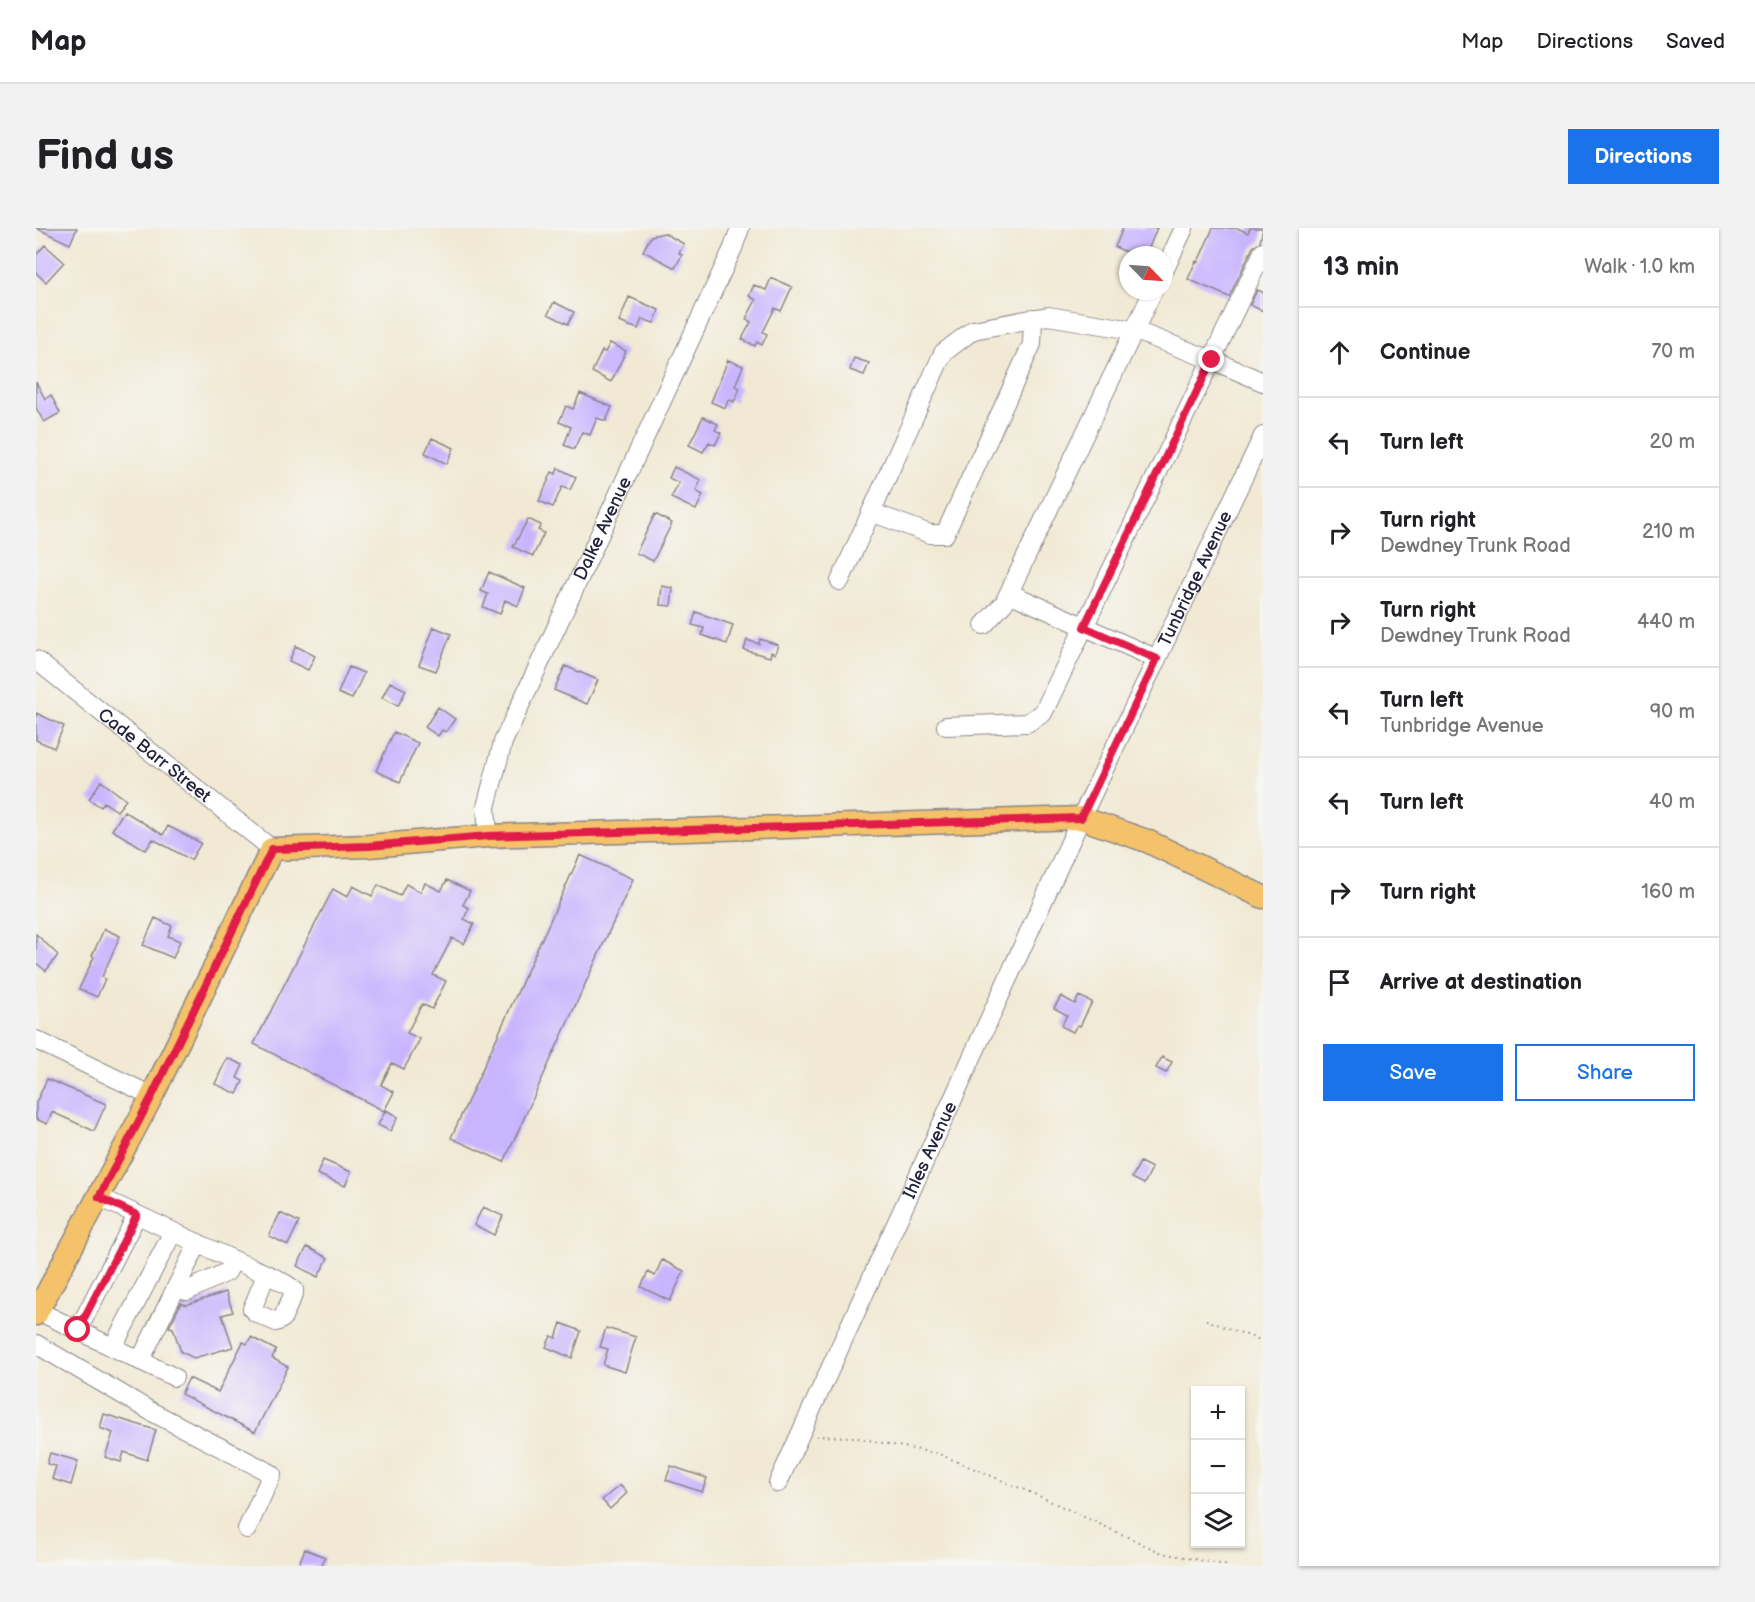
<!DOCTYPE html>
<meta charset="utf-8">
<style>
body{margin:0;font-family:"Balsamiq Sans",sans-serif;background:#f2f2f2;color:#202124}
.controls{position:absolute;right:18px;bottom:18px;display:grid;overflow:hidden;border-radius:0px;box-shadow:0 2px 4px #0004}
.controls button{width:54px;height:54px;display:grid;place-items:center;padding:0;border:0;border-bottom:2px solid #e0e0e0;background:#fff;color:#202124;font:30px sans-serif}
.compass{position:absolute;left:1083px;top:18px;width:54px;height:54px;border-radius:50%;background:#fff;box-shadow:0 2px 4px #0004;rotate:115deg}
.stop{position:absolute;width:18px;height:18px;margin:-14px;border:4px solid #e11d48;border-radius:50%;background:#fff}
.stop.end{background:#e11d48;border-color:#fff;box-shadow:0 2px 6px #0008}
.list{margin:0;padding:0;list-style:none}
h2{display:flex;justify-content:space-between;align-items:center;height:78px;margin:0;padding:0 24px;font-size:26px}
h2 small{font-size:20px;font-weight:400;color:#757577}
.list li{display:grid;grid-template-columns:39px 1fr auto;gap:18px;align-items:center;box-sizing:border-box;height:90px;padding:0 24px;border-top:2px solid #e0e0e0}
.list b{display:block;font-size:22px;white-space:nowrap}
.list p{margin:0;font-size:20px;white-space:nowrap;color:#757577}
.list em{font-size:20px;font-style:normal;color:#757577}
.actions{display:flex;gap:12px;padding:18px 24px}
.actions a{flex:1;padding:14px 0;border:2px solid #1a73e8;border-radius:0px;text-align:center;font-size:21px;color:#1a73e8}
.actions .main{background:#1a73e8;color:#fff}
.icon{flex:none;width:33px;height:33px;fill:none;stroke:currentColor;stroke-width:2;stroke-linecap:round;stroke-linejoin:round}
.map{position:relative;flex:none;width:1227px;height:1338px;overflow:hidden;border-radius:0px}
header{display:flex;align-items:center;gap:36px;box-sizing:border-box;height:84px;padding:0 30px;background:#fff;border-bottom:2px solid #e0e0e0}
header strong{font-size:28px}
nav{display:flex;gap:33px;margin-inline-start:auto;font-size:21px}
.intro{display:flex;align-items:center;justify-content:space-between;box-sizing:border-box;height:144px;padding:0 36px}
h1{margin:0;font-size:42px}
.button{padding:15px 27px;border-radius:0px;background:#1a73e8;color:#fff;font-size:21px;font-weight:700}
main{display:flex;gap:36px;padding:0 36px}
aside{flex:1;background:#fff;border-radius:0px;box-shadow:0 2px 4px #0004}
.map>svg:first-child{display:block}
</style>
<header>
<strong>Map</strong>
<nav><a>Map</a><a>Directions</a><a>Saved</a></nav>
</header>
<div class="intro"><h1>Find us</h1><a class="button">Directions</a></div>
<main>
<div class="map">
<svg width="1227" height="1338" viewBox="0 0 1227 1338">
<rect width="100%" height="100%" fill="#f6f6f2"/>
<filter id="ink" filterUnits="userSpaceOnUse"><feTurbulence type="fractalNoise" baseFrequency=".0167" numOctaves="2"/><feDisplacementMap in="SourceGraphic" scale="12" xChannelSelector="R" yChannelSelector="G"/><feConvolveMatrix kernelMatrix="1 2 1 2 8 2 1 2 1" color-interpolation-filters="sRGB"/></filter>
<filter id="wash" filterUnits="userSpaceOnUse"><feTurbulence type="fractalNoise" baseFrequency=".008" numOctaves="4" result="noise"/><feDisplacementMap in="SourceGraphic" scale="24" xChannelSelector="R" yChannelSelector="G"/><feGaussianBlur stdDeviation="1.35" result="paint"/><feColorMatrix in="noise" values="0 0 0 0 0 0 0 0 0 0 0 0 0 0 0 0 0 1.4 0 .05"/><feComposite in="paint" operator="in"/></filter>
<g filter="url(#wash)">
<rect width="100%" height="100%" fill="#f1e9d4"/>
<g id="blocks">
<path fill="#c9b5fe" d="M0,0H41L34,16Z
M1087,0H1121L1110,27H1097L1079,19Z
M1177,0H1201L1212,5L1214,0H1227L1224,14L1217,19L1193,69L1152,51L1160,33L1162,34Z
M628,5L648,16L643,25L646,27L639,40L607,23L615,8Z
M9,17L28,34L10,54L0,45V27Z
M735,50L756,59L745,83L739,80L727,104L731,106L726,117L721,114L719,118L706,111L715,94L710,91L720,72L713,68L718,57L730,62Z
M1221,62L1227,64V83L1214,77Z
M593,69L623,82L618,95L606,91L602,101L583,94Z
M518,74L538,84L532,96L512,86Z
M574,115L590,123L575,154L556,144L566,123L569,124Z
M818,130L833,135L828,147L814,142Z
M692,132L707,138L699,158L704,160L698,174L693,171L689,180L675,174Z
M0,154L9,171L15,167L24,185L8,194L0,180Z
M544,165L576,179L570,193L561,190L554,207L546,204L538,221L528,217L535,199L523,194L530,178L537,181Z
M667,189L682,196L679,202L685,205L679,217L673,214L667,224L653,217Z
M396,210L418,220L411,236L389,225Z
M638,239L665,252L660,263L667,267L660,282L635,270L643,255L633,250Z
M522,240L540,249L534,262L526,259L517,279L503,273L516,244L520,246Z
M619,286L636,295L617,333L600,325Z
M492,291L505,297L502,302L508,305L497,328L477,319Z
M453,344L489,360L482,378L469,372L464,386L447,379L452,366L445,363Z
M626,358L637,360L635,378L624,377Z
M660,384L697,397L691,416L666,407L668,400L656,397Z
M398,399L415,406L400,443L383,437Z
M724,411L742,417L739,426L735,424L734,429L708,422L711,412L723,416Z
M260,418L279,428L272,442L253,433Z
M529,438L562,452L551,476L518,462Z
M313,439L328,445L316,471L302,465Z
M354,454L370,462L362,478L346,470Z
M402,479L419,491L410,504L406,502L402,508L389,499Z
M0,485L28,498L18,520L0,512Z
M358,504L382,515L364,554L340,543Z
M65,553L90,572L81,583L68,574L65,579L53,571Z
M88,583L127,607L132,598L165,615L155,632L117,611L110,622L76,602Z
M544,627L597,651L468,934L415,910Z
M411,652L434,663L427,677L433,680L428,691L438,696L428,716L416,710L397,747L410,753L396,781L386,776L371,805L384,811L368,841L356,835L345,857L358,864L348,883L218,816L297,661L311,669L317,658L336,668L342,657L364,668L370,656L384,664L389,655L405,663Z
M119,690L136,698L132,708L144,713L137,730L107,717Z
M68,701L84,708L66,749L69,751L61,769L43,761L58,729L56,728Z
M0,706L22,727L10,743L0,735Z
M1025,768L1039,776L1043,768L1056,774L1044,798L1041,797L1037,804L1025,798L1031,787L1018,780Z
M1126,829L1136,834L1130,845L1120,840Z
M191,830L207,837L201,850L207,853L201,866L179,856Z
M11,851L70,876L58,903L16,884L11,896L0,891V875Z
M350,882L362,889L354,903L342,897Z
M287,932L315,944L309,958L281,946Z
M1104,934L1116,940L1108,956L1096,950Z
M447,979L467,988L458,1007L438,997Z
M244,985L263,994L252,1017L233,1008Z
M271,1019L292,1030L282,1049L261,1038Z
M626,1032L648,1043L634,1073L605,1059L612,1044L619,1048Z
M190,1064L197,1084L186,1087L197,1119L158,1130L145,1124L137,1100L133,1099L145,1075L150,1077Z
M525,1095L545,1103L536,1130L510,1119L515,1108L520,1110Z
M570,1100L600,1109L589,1144L567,1137L572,1121L564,1119Z
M215,1109L240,1122L236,1130L252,1139L219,1204L145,1166L153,1150L182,1164L207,1114L211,1116Z
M68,1186L120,1202L111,1232L88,1224L85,1234L69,1229L77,1205L64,1200Z
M14,1225L42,1233L35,1257L16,1251L20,1238L11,1236Z
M635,1238L671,1250L666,1264L630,1252Z
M584,1257L591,1265L574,1281L566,1272Z
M269,1321L289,1329L286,1338H262Z"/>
</g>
</g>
<g filter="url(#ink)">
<use href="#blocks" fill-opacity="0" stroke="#8a8688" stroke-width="1.5"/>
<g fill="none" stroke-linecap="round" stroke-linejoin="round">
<g stroke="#8a8688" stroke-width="20">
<g id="minor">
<path d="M1128,43L1148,0"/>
<path d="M835,284L894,306H909L996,116L997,90"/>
<path d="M804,353L907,125L937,102L1012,88L1097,102L1176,132L1227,154"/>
<path d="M973,365L1121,431"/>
<path d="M948,397L968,375L1117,63"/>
<path id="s1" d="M0,432L236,621"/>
<path d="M910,498L991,495L1007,485L1227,24"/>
<path id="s2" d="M452,608L450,579L467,514L697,20L704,0"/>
<path d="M0,812L116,868"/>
<path d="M63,969C109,990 154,1012 200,1033C217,1041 244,1050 258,1062V1065L246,1091L240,1094L220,1085L216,1081L230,1047"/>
<path d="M140,1060L151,1063L191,1044L198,1032"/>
<path d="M2,1083L138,1149"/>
<path d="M42,1102L101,987"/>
<path d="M0,1116L116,1184L236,1246L211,1301"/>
<path d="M77,1119L137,1004"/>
<path d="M104,1133L162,1015"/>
<path id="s3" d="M742,1255L1045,590L1227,208"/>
</g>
</g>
<g stroke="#8a8688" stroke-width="25">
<path id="major" d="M0,1086L116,868L236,621L333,618L452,608L1045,590L1111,613L1227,669"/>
</g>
<path stroke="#8a8688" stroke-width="2" stroke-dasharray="1.5 4.5" stroke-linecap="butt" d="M1170,1092L1227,1113
M780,1208L817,1209L903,1226L1003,1268L1126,1325L1194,1338"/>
<use href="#minor" stroke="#fff" stroke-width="18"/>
<use href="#major" stroke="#f3c26a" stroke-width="22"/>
</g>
</g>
<g fill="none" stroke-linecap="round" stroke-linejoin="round" filter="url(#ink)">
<path stroke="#e11d48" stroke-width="8" d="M42,1102L101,987L63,969L116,868L236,621L333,618L452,608L1045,590L1121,431L1048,399L1176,132"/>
</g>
<g text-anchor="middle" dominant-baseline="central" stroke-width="6" stroke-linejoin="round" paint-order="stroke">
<g font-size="18" fill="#22223b" stroke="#f6f6f2">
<text stroke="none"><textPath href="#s2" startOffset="332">Dalke Avenue</textPath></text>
<text stroke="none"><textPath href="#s3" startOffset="996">Tunbridge Avenue</textPath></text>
<text stroke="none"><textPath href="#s1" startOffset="152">Cade Barr Street</textPath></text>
<text stroke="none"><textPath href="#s3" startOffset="366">Ihles Avenue</textPath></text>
</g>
</g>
</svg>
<div class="controls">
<button>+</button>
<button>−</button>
<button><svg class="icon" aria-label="layers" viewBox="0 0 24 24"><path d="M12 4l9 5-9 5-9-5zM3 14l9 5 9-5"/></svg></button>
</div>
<svg class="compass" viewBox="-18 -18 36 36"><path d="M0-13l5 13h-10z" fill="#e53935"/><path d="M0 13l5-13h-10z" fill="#757577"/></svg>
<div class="stop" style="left:42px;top:1102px"></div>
<div class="stop end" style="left:1176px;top:132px"></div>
</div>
<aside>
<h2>13 min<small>Walk · 1.0 km</small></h2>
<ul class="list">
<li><svg class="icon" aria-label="ahead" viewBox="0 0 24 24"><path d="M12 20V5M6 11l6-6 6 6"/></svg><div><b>Continue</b></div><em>70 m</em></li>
<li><svg class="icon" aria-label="left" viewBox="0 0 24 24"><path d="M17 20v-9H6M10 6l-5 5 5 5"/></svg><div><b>Turn left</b></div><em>20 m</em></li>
<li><svg class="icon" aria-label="right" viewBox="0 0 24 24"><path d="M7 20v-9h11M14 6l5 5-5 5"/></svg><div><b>Turn right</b><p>Dewdney Trunk Road</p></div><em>210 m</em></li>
<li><svg class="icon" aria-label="right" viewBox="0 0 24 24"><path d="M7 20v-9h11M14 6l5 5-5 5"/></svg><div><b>Turn right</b><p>Dewdney Trunk Road</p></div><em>440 m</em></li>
<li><svg class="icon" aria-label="left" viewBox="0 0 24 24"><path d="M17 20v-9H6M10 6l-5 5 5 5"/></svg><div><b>Turn left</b><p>Tunbridge Avenue</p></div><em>90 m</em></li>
<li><svg class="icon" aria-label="left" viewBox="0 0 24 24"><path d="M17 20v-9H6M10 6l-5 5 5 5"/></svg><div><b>Turn left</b></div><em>40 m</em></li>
<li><svg class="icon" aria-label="right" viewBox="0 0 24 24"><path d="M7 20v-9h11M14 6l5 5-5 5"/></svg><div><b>Turn right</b></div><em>160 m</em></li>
<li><svg class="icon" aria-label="arrive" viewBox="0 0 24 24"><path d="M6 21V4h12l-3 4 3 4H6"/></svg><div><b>Arrive at destination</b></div></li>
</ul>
<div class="actions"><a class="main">Save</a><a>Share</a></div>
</aside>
</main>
